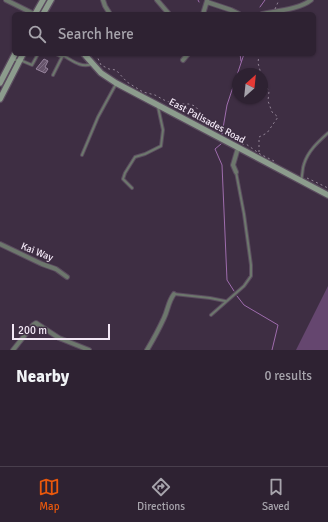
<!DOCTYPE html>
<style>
body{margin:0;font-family:Signika,sans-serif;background:#3a2f3e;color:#f1f3f6}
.compass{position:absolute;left:232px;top:68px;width:36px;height:36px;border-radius:50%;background:#2e2232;box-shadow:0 1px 3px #0004;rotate:27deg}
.scale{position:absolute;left:12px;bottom:10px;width:98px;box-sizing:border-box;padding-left:4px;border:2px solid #f2e7f5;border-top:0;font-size:11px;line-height:14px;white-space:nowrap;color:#f2e7f5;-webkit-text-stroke:3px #3e2e43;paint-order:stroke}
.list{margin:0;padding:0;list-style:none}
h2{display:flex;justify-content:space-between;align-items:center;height:52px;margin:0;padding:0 16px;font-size:17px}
h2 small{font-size:13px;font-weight:400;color:#a7a4ac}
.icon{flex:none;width:22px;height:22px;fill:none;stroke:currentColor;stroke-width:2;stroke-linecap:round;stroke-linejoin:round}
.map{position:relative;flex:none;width:328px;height:350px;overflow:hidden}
.search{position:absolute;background:#2e2232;box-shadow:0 1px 3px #0004;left:12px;right:12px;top:12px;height:44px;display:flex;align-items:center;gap:10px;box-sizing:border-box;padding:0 14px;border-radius:6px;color:#a7a4ac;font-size:15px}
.sheet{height:116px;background:#2e2232}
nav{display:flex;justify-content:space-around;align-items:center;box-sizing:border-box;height:56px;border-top:1px solid #493f4d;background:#2e2232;font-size:11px;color:#a7a4ac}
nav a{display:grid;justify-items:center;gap:2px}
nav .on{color:#ea580c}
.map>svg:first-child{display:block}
</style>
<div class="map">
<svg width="328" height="350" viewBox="0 0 328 350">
<defs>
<pattern id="building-hatch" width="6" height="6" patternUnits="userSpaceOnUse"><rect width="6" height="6" fill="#66546b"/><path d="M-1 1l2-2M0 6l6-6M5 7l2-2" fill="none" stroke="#7c6d81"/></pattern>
</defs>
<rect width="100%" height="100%" fill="#3e2e43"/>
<path fill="#65466f" d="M328,286V350H296Z"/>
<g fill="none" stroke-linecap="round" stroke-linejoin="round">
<path stroke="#9e6cad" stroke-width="1" d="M198,0L199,2
M260,7L265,0
M240,54L241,61
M222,134L227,105L244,54
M221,144L215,149L222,165L227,280L234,291
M237,296L244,305L278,325L272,350"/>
</g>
<path fill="url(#building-hatch)" stroke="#97849d" d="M44,59L48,61L45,67L48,69L45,73L36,69Z"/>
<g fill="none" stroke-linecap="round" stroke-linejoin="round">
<g stroke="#5b4c5f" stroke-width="4">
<path id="lane" d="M56,54L62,57L66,54
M64,56C73,61 81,68 92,64
M13,60H20L32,65L38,54
M53,75L62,57
M82,155L98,117L116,84
M301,180C303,174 302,169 304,164C308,151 318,142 328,133
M132,188L123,179L125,173L135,157L145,154L161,146L163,130L158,107
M174,294L210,298L225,301
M211,315L244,286L251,276V265L244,214L236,172"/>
</g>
<g stroke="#5b4c5f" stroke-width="6">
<path id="street" d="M6,0L34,14
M103,0L105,6L110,14
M157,0L169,14
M207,2L231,10L239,14
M203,14L207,1
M262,14C277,11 300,9 311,0
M183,60L188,54
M236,172L233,165L238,148
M0,244L42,264L56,269L67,277
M13,350L33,325L36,323L59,338L89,350
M147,350C153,340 159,329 164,318C168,310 168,302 174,294"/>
</g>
<g stroke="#5b4c5f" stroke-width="8">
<path id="secondary" d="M35,14L43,0
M43,14L51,0
M84,54L101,73L116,83L328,195
M0,83L15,54
M0,99L23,54"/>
</g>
<path stroke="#938597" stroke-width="1" stroke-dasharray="2 3" stroke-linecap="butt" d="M275,9L279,0
M96,54L101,65L109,69L116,70L127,82L143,92L155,95L164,100L174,104H189L195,106L206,119L227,130L236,141
M259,54L258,63L261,74
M242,144H246L260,154L274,161
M259,152V137L267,133L278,117L272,112L268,101L269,91L264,84L262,77
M307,178L328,188"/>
<use href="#lane" stroke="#6d776d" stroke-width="2"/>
<use href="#street" stroke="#6d776d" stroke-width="4"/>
<use href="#secondary" stroke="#8c9c8d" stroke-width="5.5"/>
</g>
<g text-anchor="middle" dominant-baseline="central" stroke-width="3" stroke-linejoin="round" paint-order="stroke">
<g font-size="10" fill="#f2e7f5" stroke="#3e2e43">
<text transform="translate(207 121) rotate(28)">East Palisades Road</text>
<text transform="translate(37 252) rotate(22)">Kai Way</text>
</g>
</g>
</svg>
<svg class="compass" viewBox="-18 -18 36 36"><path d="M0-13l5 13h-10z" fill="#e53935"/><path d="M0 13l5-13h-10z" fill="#a7a4ac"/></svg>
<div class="scale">200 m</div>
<div class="search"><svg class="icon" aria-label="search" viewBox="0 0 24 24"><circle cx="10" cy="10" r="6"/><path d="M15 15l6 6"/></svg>Search here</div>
</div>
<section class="sheet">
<h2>Nearby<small>0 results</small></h2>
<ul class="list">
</ul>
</section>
<nav>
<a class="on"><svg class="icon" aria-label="map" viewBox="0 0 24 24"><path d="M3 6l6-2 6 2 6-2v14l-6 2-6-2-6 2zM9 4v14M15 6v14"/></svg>Map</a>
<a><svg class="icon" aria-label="directions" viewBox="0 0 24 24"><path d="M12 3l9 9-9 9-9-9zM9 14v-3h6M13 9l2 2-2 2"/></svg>Directions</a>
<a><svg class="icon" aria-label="saved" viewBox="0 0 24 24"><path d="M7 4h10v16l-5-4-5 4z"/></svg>Saved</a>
</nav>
